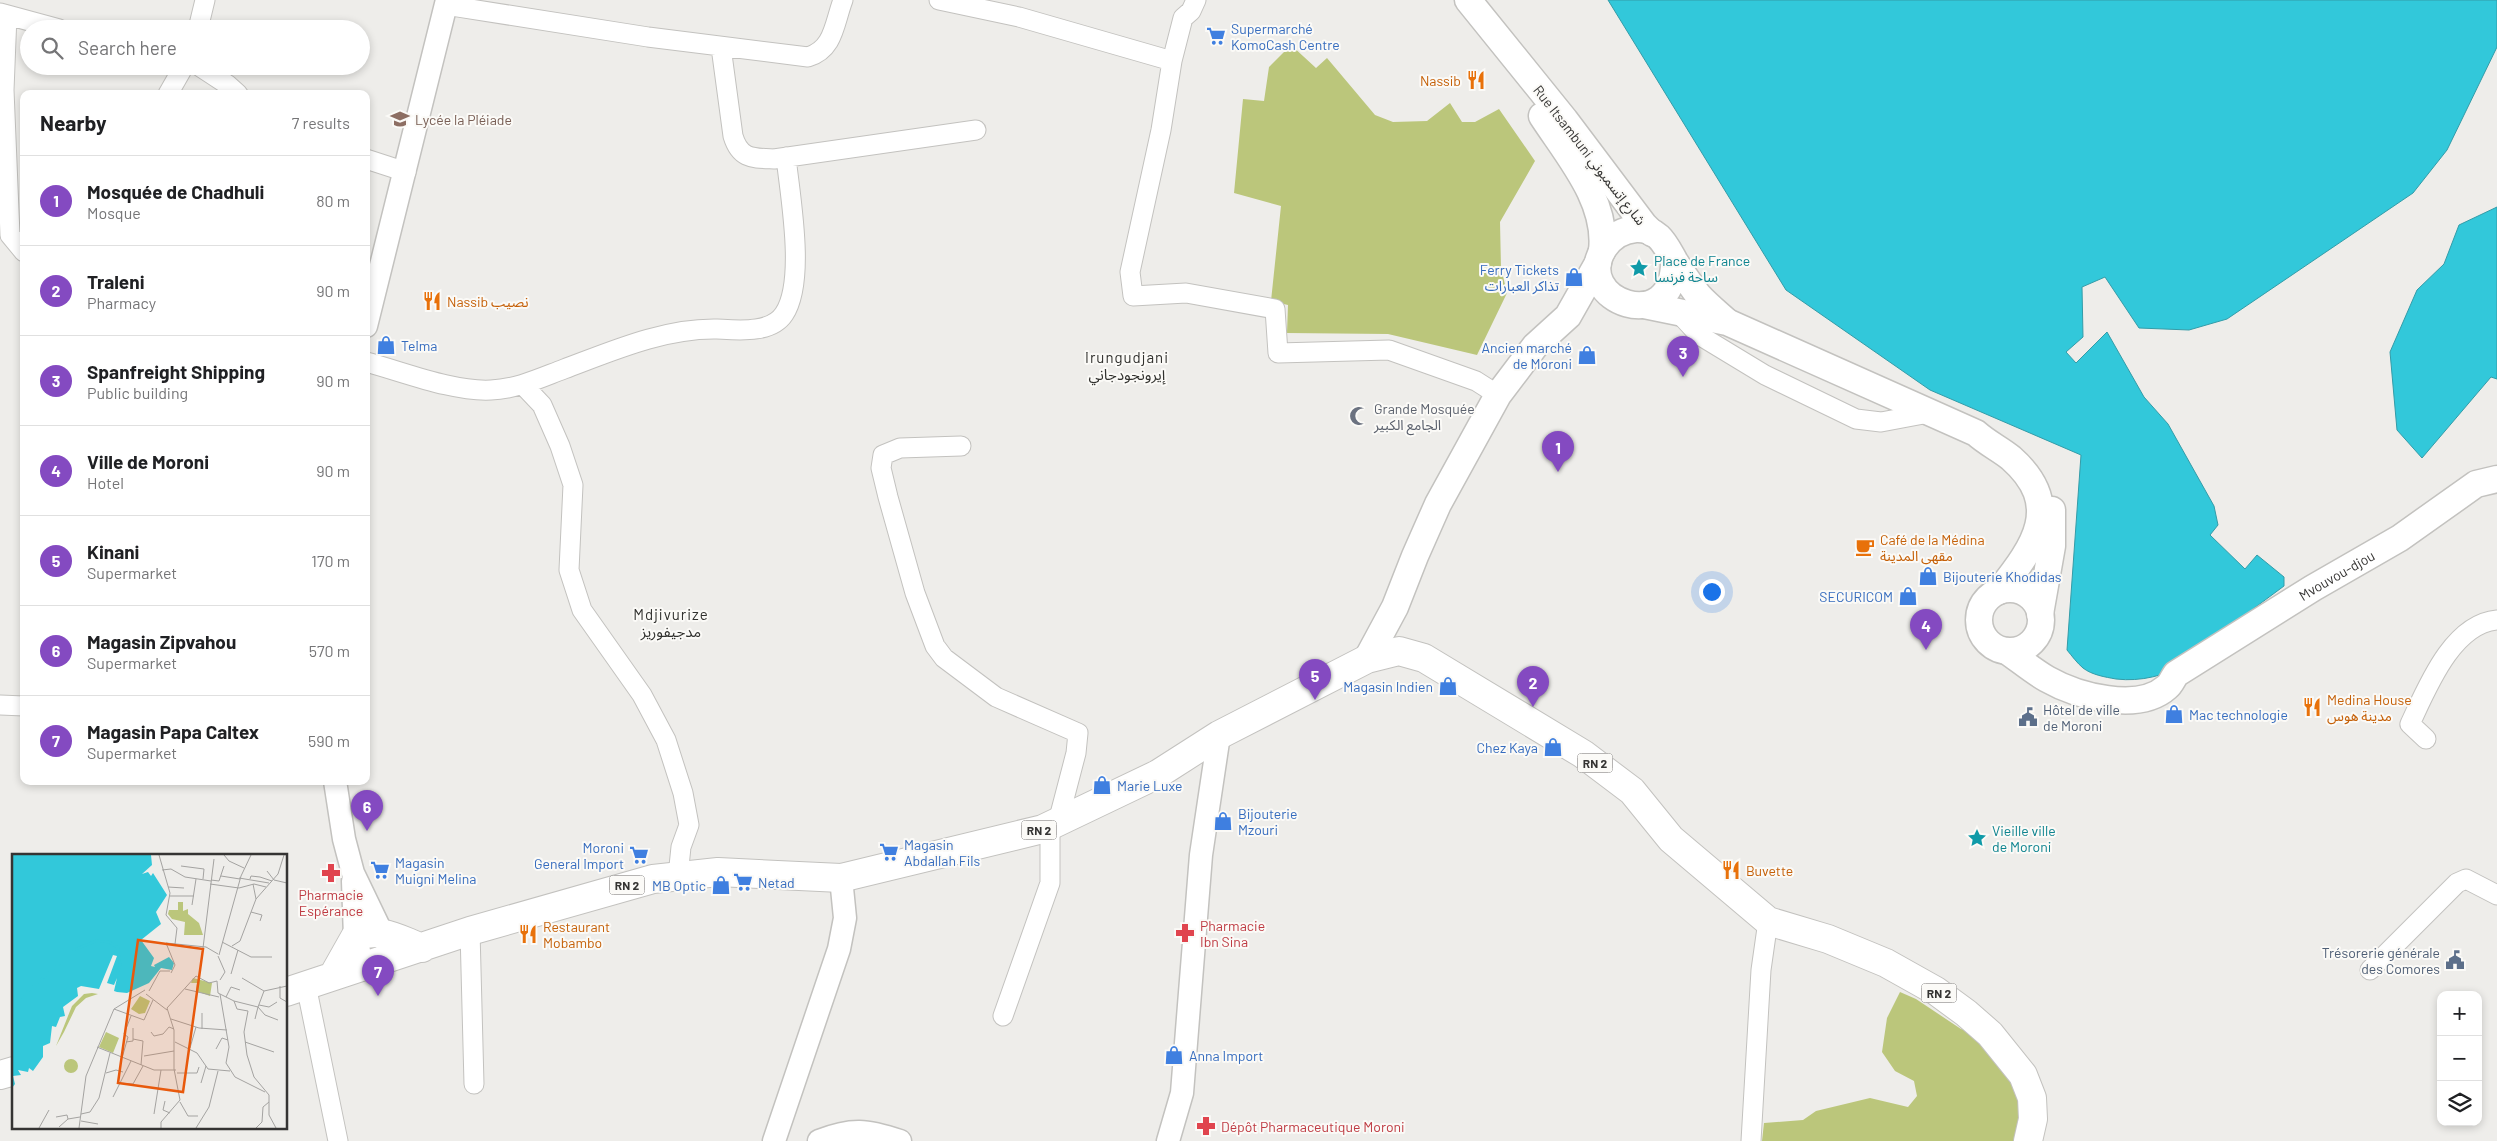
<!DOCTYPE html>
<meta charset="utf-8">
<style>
body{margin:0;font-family:Barlow,"Noto Sans Arabic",sans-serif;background:#f6f6f6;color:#202124}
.controls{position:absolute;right:15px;bottom:15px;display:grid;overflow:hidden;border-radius:10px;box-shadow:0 2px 8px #0003}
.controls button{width:45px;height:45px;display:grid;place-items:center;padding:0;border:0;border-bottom:1px solid #e0e0e0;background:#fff;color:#202124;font:25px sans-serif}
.you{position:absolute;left:1711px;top:591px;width:18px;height:18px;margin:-12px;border:4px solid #fff;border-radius:50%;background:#1a73e8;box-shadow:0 0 0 8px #1a73e833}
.badge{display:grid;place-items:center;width:32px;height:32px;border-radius:50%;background:#844ac1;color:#fff;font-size:16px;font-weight:700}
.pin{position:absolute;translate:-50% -41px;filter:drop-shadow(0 1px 2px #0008)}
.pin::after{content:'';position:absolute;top:26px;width:18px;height:15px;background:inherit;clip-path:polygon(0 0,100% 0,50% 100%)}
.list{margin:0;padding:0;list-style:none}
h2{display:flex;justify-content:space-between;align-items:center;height:65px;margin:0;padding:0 20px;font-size:21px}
h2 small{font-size:16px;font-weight:400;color:#757577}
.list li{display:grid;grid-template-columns:32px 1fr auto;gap:15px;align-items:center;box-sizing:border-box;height:90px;padding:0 20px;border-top:1px solid #e0e0e0}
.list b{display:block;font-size:19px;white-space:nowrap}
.list p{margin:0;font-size:16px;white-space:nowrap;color:#757577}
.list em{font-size:16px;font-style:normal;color:#757577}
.icon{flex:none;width:28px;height:28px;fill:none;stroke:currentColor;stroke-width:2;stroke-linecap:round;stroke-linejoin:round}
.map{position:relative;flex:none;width:2497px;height:1141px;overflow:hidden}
.search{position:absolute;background:#fff;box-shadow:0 2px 8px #0003;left:20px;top:20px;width:350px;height:55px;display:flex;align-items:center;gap:12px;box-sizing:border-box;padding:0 18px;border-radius:28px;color:#757577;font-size:19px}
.panel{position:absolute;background:#fff;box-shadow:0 2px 8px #0003;left:20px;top:90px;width:350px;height:695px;border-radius:10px}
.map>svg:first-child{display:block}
</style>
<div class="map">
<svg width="2497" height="1141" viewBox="0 0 2497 1141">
<rect width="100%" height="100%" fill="#eeedea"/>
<path fill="#bbc67b" d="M1291,45L1316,68L1327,58L1375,115L1393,122L1427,121L1450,103L1462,122H1475L1499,109L1535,161L1500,222L1501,268L1507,293L1477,355L1388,334L1287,333L1288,305L1271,301L1281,206L1234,193L1243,99L1264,101L1269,67Z
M1900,992L1916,999L1961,1029L1984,1037L2022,1082V1141H1762L1764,1123L1803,1120L1816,1111L1870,1098L1908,1107L1917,1096L1914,1081L1895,1071L1882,1052L1887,1018Z"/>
<path fill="#32c8da" stroke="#339ca8" d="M1608,0H2497V47L2447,150L2413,193L2227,319L2189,330L2139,328L2105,277L2082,287L2083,337L2066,352L2076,363L2107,332L2144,397L2168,424L2214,506L2218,525L2210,535L2245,569L2257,555L2284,577V586L2253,609L2249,625C2209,652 2167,685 2116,679C2105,677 2092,675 2083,668C2077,663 2072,656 2067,650L2081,455L1930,390L1786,290Z
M2497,207V379L2491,377L2422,458L2397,430L2390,352L2417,290L2444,264L2459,225Z"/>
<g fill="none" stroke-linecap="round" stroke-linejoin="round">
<g stroke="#c3c2bf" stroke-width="21">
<path id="minor" d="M939,0L1019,17L1172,61
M1196,0L1191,11L1183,18L1172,61L1161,130L1130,272L1133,296L1186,293L1275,309L1278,353L1389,350L1476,381L1498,395
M445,5L648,37L808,57C834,49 834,24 843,0
M0,13L59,29
M7,15L4,90L10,235L24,252
M198,29L205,0
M721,47L733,136C740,159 752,158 774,159L976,130
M199,66L228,85L238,94
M168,94L184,66
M366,159L406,172
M1676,310L1699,335L1765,375L1856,419L1881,422L1929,413
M366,362C404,372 453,392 491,390C517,389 540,378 564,369C612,351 664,328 717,329C737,330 771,334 784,314C806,281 790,196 786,157
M523,385L542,405L560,446L573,485L569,570L582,610L642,695L666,740L683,793L689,825L681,847L678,876
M961,446L900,448L883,455L881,468L888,497L915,593L935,646L944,658L996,697L1078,733L1076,753L1058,822
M0,705L24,706
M2426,739L2410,724C2427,688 2452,624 2497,620
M470,931L474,1084
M2370,970L2457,883L2466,879L2497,895
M306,985L338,1141
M1003,1016L1050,883V826
M1751,1141L1761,970L1768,921"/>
</g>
<g stroke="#c3c2bf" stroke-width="25">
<path id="tertiary" d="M366,326L447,0
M335,781L344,839L353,873L389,948
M353,881L355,937L359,951
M774,1141L839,949L845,918L841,878
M819,1141C852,1128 867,1130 900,1141
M1168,1141L1182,1093L1201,855L1219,735"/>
</g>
<g stroke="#c3c2bf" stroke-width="29">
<g id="secondary">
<path d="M1468,0L1565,120L1644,225L1652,233"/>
<path d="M1542,116C1568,156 1608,201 1602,251"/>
<path d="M1674,260C1676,339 1570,301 1604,248C1612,236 1622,230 1636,229C1658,228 1665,244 1674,260C1681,272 1690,284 1698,295C1706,304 1717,313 1726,321"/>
<path d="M1644,305L1727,322L1976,433C1987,443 2000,449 2011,458C2064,505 2035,546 1999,591"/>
<circle cx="2010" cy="620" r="31"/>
<path d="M2040,614L2052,546V510"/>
<path id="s1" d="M2007,651C2020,660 2033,671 2047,679C2077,696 2138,713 2167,687C2171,684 2173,678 2176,674L2313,588L2400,538L2476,484L2497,479"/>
<path d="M1367,659L1395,607L1415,556L1438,504L1498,395L1535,346L1568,316L1598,263"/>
</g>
</g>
<g stroke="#c3c2bf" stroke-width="30">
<path id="primary" d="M333,976L355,937C383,927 396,938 422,948
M286,992L470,931L653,879L718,872L841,878L1043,829L1158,774L1219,735L1367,659L1399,651L1424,658L1583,754L1632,791L1671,839L1768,921L1828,939L1886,963L1936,991L1966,1013L1990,1034L2023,1075L2032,1098L2033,1119L2028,1141
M0,1075L14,1071"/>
</g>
<use href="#minor" stroke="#fff" stroke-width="19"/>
<use href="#tertiary" stroke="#fff" stroke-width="22"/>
<use href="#secondary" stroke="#fff" stroke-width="26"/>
<use href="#primary" stroke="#fff" stroke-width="28"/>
</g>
<defs>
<g id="supermarket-bare" transform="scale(1.5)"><path d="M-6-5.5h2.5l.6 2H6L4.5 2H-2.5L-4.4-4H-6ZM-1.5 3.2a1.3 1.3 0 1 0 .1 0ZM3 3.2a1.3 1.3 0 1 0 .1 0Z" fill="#3f7fe0" stroke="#fbfaf7" stroke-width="2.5" paint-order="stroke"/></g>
<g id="restaurant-bare" transform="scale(1.5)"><path d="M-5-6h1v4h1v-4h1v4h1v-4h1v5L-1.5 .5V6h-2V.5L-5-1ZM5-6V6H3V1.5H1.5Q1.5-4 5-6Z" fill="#e8710a" stroke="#fbfaf7" stroke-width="2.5" paint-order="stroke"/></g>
<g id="school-bare" transform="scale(1.5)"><path d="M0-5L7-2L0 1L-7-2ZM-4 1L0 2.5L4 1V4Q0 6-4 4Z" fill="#8d6e63" stroke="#fbfaf7" stroke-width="2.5" paint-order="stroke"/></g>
<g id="sight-bare" transform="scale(1.5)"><path d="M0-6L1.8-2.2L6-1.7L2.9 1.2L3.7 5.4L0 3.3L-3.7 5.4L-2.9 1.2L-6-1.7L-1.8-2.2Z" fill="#0f9aa8" stroke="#fbfaf7" stroke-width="2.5" paint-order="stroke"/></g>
<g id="shop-bare" transform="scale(1.5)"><path d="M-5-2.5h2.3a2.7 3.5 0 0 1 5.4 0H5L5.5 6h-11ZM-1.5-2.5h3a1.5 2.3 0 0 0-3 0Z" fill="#3f7fe0" stroke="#fbfaf7" stroke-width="2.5" paint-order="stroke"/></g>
<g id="mosque-bare" transform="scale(1.5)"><path d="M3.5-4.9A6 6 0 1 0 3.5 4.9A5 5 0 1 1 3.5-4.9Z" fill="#6b7280" stroke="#fbfaf7" stroke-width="2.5" paint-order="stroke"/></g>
<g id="cafe-bare" transform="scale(1.5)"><path d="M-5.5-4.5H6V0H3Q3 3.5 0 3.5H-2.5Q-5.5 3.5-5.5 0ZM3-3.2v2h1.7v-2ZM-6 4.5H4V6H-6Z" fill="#e8710a" stroke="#fbfaf7" stroke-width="2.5" paint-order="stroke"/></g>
<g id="civic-bare" transform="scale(1.5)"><path d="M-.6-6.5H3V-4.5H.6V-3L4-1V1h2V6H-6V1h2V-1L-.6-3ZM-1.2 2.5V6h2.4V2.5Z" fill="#5c6f8a" stroke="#fbfaf7" stroke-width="2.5" paint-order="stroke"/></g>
<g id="pharmacy-bare" transform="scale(1.5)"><path d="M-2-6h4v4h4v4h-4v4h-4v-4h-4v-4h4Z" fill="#e0444e" stroke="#fbfaf7" stroke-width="2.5" paint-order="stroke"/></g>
</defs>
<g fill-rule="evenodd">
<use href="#supermarket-bare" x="1216" y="36"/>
<use href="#restaurant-bare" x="1476" y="80"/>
<use href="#school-bare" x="400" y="119"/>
<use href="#sight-bare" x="1639" y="268"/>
<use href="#shop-bare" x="1574" y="277"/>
<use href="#restaurant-bare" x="432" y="301"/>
<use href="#shop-bare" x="386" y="345"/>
<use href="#shop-bare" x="1587" y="355"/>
<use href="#mosque-bare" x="1359" y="416"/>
<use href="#cafe-bare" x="1865" y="547"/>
<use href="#shop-bare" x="1928" y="576"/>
<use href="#shop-bare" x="1908" y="596"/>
<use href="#shop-bare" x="1448" y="686"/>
<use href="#restaurant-bare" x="2312" y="707"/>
<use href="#shop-bare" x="2174" y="714"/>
<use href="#civic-bare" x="2028" y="717"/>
<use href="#shop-bare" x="1553" y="747"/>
<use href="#shop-bare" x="1102" y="785"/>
<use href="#shop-bare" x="1223" y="821"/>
<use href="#sight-bare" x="1977" y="838"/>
<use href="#supermarket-bare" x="889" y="852"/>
<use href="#supermarket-bare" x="639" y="855"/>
<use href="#supermarket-bare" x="380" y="870"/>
<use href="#restaurant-bare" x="1731" y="870"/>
<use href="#pharmacy-bare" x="331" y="873"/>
<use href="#supermarket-bare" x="743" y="882"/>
<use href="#shop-bare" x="721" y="885"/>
<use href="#pharmacy-bare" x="1185" y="933"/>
<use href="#restaurant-bare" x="528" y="934"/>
<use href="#civic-bare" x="2455" y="960"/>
<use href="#shop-bare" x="1174" y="1055"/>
<use href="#pharmacy-bare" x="1206" y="1126"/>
</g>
<g text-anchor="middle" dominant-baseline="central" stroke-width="4" stroke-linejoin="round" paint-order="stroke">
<g fill="#fbfaf7" stroke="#706f6e" stroke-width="1">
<rect x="1577.5" y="753.5" width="35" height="19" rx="4"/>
<rect x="1021.5" y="820.5" width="35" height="19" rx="4"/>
<rect x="609.5" y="875.5" width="35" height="19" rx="4"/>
<rect x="1921.5" y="983.5" width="35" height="19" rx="4"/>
</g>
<g font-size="12" font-weight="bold" fill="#353433">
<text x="1595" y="763">RN 2</text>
<text x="1039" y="830">RN 2</text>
<text x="627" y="885">RN 2</text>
<text x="1939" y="993">RN 2</text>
</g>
<g font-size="14" fill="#366cbe" stroke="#fbfaf7" text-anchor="start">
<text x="1231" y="28">Supermarché<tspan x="1231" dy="16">KomoCash Centre</tspan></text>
<text x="1559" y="269" text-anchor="end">Ferry Tickets<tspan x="1559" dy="16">تذاكر العبارات</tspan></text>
<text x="401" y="345">Telma</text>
<text x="1572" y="347" text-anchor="end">Ancien marché<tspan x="1572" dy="16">de Moroni</tspan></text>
<text x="1943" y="576">Bijouterie Khodidas</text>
<text x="1893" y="596" text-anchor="end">SECURICOM</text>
<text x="1433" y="686" text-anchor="end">Magasin Indien</text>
<text x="2189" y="714">Mac technologie</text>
<text x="1538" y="747" text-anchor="end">Chez Kaya</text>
<text x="1117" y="785">Marie Luxe</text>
<text x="1238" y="813">Bijouterie<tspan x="1238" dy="16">Mzouri</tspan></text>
<text x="904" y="844">Magasin<tspan x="904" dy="16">Abdallah Fils</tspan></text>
<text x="624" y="847" text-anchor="end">Moroni<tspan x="624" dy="16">General Import</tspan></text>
<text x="395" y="862">Magasin<tspan x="395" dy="16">Muigni Melina</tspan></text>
<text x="758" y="882">Netad</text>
<text x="706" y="885" text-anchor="end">MB Optic</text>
<text x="1189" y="1055">Anna Import</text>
</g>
<g font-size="14" fill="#c56008" stroke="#fbfaf7" text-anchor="start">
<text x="1461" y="80" text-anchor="end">Nassib</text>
<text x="447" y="301">Nassib نصيب</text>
<text x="1880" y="539">Café de la Médina<tspan x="1880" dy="16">مقهى المدينة</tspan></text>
<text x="2327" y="699">Medina House<tspan x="2327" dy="16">مدينة هوس</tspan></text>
<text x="1746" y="870">Buvette</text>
<text x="543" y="926">Restaurant<tspan x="543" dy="16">Mobambo</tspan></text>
</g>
<g font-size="14" fill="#785e54" stroke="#fbfaf7" text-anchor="start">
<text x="415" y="119">Lycée la Pléiade</text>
</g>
<g font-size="14" fill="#353433" stroke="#fbfaf7">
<text transform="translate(1590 155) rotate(52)">Rue Itsambuni شارع إتسمبوني</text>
<text stroke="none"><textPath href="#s1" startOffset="380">Mvouvou-djou</textPath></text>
</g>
<g font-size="14" fill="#0d838f" stroke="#fbfaf7" text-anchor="start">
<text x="1654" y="260">Place de France<tspan x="1654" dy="16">ساحة فرنسا</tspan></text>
<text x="1992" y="830">Vieille ville<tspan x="1992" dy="16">de Moroni</tspan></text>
</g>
<g font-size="14" fill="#5b616d" stroke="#fbfaf7" text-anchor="start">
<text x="1374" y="408">Grande Mosquée<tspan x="1374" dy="16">الجامع الكبير</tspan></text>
</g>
<g font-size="14" fill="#4e5e75" stroke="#fbfaf7" text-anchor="start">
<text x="2043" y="709">Hôtel de ville<tspan x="2043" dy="16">de Moroni</tspan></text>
<text x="2440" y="952" text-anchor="end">Trésorerie générale<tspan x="2440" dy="16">des Comores</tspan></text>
</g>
<g font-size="14" fill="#be3a42" stroke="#fbfaf7" text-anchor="start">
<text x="331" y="894" text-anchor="middle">Pharmacie<tspan x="331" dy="16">Espérance</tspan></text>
<text x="1200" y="925">Pharmacie<tspan x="1200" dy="16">Ibn Sina</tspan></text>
<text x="1221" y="1126">Dépôt Pharmaceutique Moroni</text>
</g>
<g font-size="15" letter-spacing="1" fill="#31312e" stroke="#fbfaf7">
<text x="1127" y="357">Irungudjani<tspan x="1127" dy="17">إيرونجودجاني</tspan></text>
<text x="671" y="614">Mdjivurize<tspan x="671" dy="17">مدجيفوريز</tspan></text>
</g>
</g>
<g transform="translate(12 854)">
<rect width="275" height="275" fill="#eeedea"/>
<path d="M166,48H171V57L176,55V60L187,69L191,81H172L173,68L160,65L156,60L157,56H166ZM181,124L200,129L198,142L184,137L185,129H179ZM80,139L86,140L74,144L64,153L52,178L44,192L60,152L72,140ZM128,142L138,147L133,159L127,160L119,155ZM94,178L107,184L101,199L87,193ZM52 212a7 7 0 1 1 14 0a7 7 0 1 1-14 0Z" fill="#bbc67b"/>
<path d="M0,1H139L140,11L130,20L136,18L139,22L141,19L155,41L144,58L149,70L129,86L142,104L139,112L143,113L142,111L157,103L162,109L160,116L149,114L137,129L115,139L105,138L102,137L105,124L102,131L95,129L105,102L101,101L87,135L69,132L65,134L66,142L51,153L53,162L48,163L44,173L40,172L38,189L31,192V203L21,217L17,214L16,218L6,216L9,221L1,222L3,230L0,234Z" fill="#32c8da"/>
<path fill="none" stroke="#32c8da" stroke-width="2.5" d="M0,161L16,137L64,95L84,87L97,88L106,94L108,111L104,124"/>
<path fill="none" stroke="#a4a3a1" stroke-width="1" d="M147,1L158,39L154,61L165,74L163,90M212,1L217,7L232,14M169,12L192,15L191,25M150,16L159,15L173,23L199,27M255,17L262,26L275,29M209,22L228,25M227,24L257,29M238,25L239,22L248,23L260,27M199,26L207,27L212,12M198,30L227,34L242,30L254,33M241,30L244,45M156,33L172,34M158,42H182M180,51L184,25M239,58L250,61L248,67M210,88L239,103H260M154,89L194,93L206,100M154,89L163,111L159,119M220,92L228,87L244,45L266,20L272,1M191,94L202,5M207,101L229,22L239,1M206,102L213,118L208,126M219,120L226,96M230,124L252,137L275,132M205,127L206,139L222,147L225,155L236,157L232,178L235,201L242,223L257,241V261L264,274M268,132V144L275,148M173,135L207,143M137,137L148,117H158M134,140L155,156M208,140L217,193L214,209L223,223L253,238M214,143L219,133L228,136M222,147L246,153L252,137M247,151L257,153L265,148M102,155L132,166L141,146M159,165L187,174L215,176M243,165L246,153L253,161L266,166M190,175V159M139,178L142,182L151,180L157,173L162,175M121,185L131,187L129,211M114,188L121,187V174M163,188L185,199L196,215L218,217M233,188L262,198M85,193L142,216H164M178,194L184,173M204,195L210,184L216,186M132,202L162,197M110,204L116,183L112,180L119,162M94,219L104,216L111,218M165,219H185L187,213M107,229L121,230L131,212M189,229L194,212M101,243L119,207M153,247L151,256L158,259M168,248L176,262H186M69,260L78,258L87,244L98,199M142,260L149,216M44,263L55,261L56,265M69,267L86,270M47,273L56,265L68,263M27,274L37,256M67,274L74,222L102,155L133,136M149,274V268L168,246L162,215V176L155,154L184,122L197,129L205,127M184,274L197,253L206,217M244,274L250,268L251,253L257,248"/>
<path fill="#e8590c" fill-opacity="0.15" stroke="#e8590c" stroke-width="2.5" d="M126,86L191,95L171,238L106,229Z"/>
<rect width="275" height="275" fill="none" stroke="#353433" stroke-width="2.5"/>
</g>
</svg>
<div class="controls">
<button>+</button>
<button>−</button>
<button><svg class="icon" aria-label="layers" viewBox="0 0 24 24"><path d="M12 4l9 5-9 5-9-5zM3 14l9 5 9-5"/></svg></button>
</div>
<div class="you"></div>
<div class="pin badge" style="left:1558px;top:472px">1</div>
<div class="pin badge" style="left:1533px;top:707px">2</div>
<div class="pin badge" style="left:1683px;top:377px">3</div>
<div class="pin badge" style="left:1926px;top:650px">4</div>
<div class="pin badge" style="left:1315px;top:700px">5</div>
<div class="pin badge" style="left:367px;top:831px">6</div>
<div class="pin badge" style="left:378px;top:996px">7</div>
<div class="search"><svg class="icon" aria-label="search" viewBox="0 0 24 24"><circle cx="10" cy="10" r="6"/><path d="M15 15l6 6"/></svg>Search here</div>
<section class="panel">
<h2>Nearby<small>7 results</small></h2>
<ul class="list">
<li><span class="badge">1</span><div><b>Mosquée de Chadhuli</b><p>Mosque</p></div><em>80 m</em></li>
<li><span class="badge">2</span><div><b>Traleni</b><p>Pharmacy</p></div><em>90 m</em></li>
<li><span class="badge">3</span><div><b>Spanfreight Shipping</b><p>Public building</p></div><em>90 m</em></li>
<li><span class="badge">4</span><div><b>Ville de Moroni</b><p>Hotel</p></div><em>90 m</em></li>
<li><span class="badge">5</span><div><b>Kinani</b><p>Supermarket</p></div><em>170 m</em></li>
<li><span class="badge">6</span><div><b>Magasin Zipvahou</b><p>Supermarket</p></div><em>570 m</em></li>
<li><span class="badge">7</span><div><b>Magasin Papa Caltex</b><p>Supermarket</p></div><em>590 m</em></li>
</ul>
</section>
</div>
